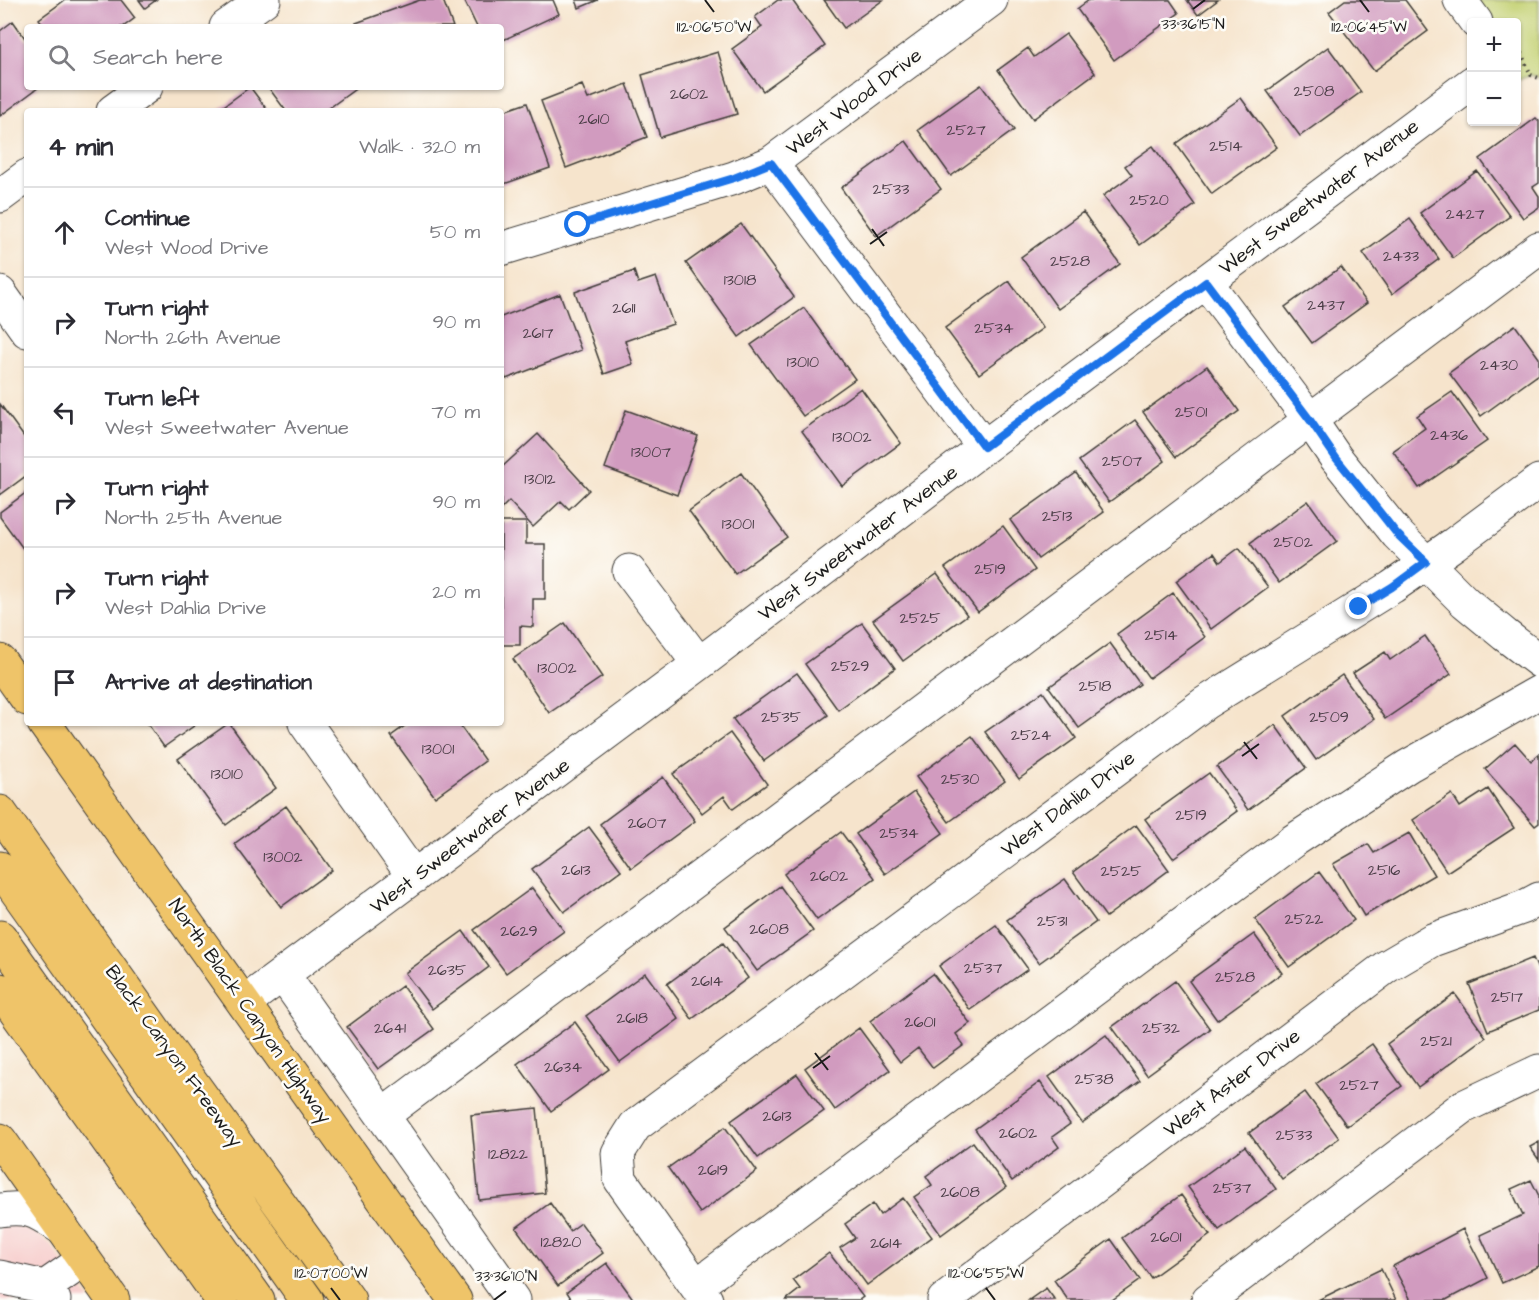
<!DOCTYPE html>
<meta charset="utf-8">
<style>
body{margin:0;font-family:"Architects Daughter",sans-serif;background:#f2f2f3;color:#2b2b33}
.controls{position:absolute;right:18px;top:18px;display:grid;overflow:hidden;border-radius:6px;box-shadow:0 2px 4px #0004}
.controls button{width:54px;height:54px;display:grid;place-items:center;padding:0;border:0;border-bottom:2px solid #e1e1e2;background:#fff;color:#2b2b33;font:30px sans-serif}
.stop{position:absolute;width:18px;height:18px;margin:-14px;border:4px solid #1a73e8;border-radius:50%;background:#fff}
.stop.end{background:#1a73e8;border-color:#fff;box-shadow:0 2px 6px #0008}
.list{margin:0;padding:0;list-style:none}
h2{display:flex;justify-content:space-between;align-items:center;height:78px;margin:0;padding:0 24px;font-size:26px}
h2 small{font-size:20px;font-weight:400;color:#7c7c81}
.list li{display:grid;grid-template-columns:39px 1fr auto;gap:18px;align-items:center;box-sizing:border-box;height:90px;padding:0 24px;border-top:2px solid #e1e1e2}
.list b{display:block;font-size:22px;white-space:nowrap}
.list p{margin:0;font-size:20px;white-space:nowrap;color:#7c7c81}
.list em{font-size:20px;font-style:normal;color:#7c7c81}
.icon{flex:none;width:33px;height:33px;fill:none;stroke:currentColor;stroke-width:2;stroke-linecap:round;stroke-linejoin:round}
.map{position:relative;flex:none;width:1539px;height:1300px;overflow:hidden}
.search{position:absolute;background:#fff;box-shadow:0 2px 4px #0004;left:24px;top:24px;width:480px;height:66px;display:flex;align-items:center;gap:15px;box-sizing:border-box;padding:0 21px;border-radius:6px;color:#7c7c81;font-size:22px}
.panel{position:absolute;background:#fff;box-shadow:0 2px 4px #0004;left:24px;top:108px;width:480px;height:618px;border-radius:6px}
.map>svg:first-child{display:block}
</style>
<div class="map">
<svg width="1539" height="1300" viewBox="0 0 1539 1300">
<rect width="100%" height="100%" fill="#fdfcf7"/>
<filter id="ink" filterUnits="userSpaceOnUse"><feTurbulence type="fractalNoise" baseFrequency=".0167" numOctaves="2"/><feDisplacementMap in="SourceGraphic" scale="12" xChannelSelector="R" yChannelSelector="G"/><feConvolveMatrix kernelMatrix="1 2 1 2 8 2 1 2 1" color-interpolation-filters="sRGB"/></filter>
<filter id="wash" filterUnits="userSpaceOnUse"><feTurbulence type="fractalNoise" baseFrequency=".008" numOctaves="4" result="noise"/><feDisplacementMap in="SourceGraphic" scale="24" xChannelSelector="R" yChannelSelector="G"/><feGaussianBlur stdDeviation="1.35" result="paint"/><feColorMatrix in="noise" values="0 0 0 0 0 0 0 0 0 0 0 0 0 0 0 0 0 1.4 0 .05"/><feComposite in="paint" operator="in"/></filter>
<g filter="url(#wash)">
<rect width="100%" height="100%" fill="#f6e4cc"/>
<path fill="#f7d0cf" d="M0,1225H16L36,1233L49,1243L90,1300H0Z"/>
<path fill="#c3d071" stroke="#707646" stroke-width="1.5" d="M1464,0H1539V78L1531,75L1518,80L1517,78L1516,22H1479Z"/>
<g id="blocks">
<path fill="#d19bbf" d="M65,0H121L135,18L123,27H45L39,19Z
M139,0H156L145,8Z
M420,0H443L453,27H358L356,23Z
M464,0H553L559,14L501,41V27H477Z
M576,0H598L579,8Z
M778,0H792L825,46L763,91L732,49L762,27L755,17Z
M824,0H883L844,28Z
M1089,0H1170L1179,13L1114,60L1077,9Z
M1187,0H1218L1198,15Z
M1345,0H1405L1428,31L1374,71L1329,12Z
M13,21L27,41V87H39L0,116V31Z
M1066,34L1095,73L1033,119L998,70L1028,48L1034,57Z
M1328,47L1361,92L1300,136L1267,91Z
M718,52L737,114L660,137L642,75Z
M627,84L647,137L566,168L541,101L582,85L588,99Z
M981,85L1014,130L951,176L918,130Z
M250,87L268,111H217Z
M268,87H358L325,111H286Z
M1241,98L1277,147L1212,194L1176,144Z
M527,103L550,168L501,185V112Z
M1536,118L1539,121V183L1533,187L1539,196V207L1523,218L1480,159Z
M906,141L941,189L876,236L841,188Z
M1153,146L1195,205L1140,245L1103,196L1132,175L1125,166Z
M1477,171L1510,216L1453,258L1420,213Z
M1083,212L1120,264L1058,309L1021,257Z
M1410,219L1439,259L1392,294L1363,253Z
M741,224L794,297L739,337L686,263Z
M1341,267L1367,303L1312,343L1285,307Z
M634,271L638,283L656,277L673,324L625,341L633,364L604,374L575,292Z
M1009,281L1043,328L979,374L945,328Z
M560,294L581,350L506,379L501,367V317Z
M804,308L855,379L803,416L751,345Z
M1515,325L1539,358V374L1481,416L1449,373Z
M1207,366L1239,411L1176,457L1143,412Z
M861,388L901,443L842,486L802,431Z
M1452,392L1487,441L1419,488L1393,451L1425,428L1417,416Z
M0,404L27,441V475L0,495Z
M626,410L698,436L677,495L605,468Z
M1135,420L1165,461L1109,502L1079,461Z
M538,434L589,490L569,509L561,501L533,527L509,501L501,509V468Z
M741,473L787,537L735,574L689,511Z
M1076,473L1104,512L1038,559L1010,520Z
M27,492V554L0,517V512Z
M1308,501L1337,541L1279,583L1250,543Z
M501,522H526V544H545V599H533V627L520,626V645H501Z
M1003,526L1035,570L978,612L945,568Z
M1239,548L1268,587L1211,629L1176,581L1214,553L1220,562Z
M937,574L967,615L903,661L873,620Z
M1173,593L1205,637L1149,678L1117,634Z
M565,623L602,677L549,713L513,659Z
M862,623L895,668L838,710L805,664Z
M1425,636L1451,674L1385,719L1353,673L1385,652L1390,660Z
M1110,643L1140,684L1079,728L1049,687Z
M797,673L828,715L764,761L733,719Z
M1342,675L1374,719L1316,760L1285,716Z
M1043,692L1076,738L1019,779L985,732Z
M147,723H198L164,747Z
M229,723L276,788L226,825L178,759Z
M409,723H458L485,761L435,797L391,736Z
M1275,725L1306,768L1248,810L1217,767Z
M730,733L767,784L733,809L724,796L702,813L673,774Z
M972,736L1005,781L949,822L916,777Z
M1515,743L1531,761L1539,754V823L1535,826L1485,769Z
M1209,773L1237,811L1173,858L1145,819Z
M663,777L695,821L631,868L600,824Z
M1488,789L1514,828L1447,872L1413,820L1452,794L1460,807Z
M914,792L943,833L885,874L856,834Z
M286,806L332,870L281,907L234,844Z
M1136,825L1169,870L1106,917L1073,872Z
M589,827L621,870L564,912L532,869Z
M841,832L875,878L817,920L784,874Z
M1409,833L1434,875L1364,916L1333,864L1368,844L1374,853Z
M1319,872L1354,920L1289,967L1255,919Z
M1065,879L1096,922L1039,963L1007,920Z
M780,886L813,931L757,971L725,927Z
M532,888L564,931L506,973L474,930Z
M996,925L1028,969L970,1010L939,966Z
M463,931L489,967L432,1009L405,973Z
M1254,934L1282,973L1217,1020L1189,981Z
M723,943L748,978L692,1019L667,984Z
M1533,958L1539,972V1010L1488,1031L1469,984Z
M645,973L679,1019L620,1062L586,1016Z
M933,974L970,1023L956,1034L964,1045L933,1068L918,1048L900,1062L870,1021Z
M1175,981L1210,1029L1147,1075L1112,1027Z
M402,986L434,1029L378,1069L347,1027Z
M1455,994L1486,1037L1418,1087L1387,1044Z
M575,1022L609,1069L551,1111L517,1064Z
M859,1028L890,1070L835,1110L805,1068Z
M1106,1035L1140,1081L1082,1123L1049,1077Z
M1372,1044L1402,1086L1347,1126L1316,1084Z
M797,1074L824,1111L758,1158L731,1121Z
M1040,1082L1070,1124L1052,1137L1059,1147L1012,1181L975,1129Z
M1305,1092L1339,1138L1282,1179L1249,1133Z
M537,1108L545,1193L479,1200L471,1115Z
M725,1127L757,1171L700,1213L668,1168Z
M973,1142L1006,1187L941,1235L914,1197L932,1185L926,1176Z
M1539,1142V1160L1530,1147Z
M1245,1146L1276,1189L1219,1230L1188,1187Z
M1531,1180L1539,1196V1266L1502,1283L1480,1235L1523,1215L1511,1189Z
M1181,1195L1210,1235L1151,1278L1122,1238Z
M903,1198L932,1237L867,1285L840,1248L855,1238L845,1224L873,1204L880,1215Z
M550,1203L570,1231L581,1223L603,1253L558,1286L516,1228Z
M1463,1229L1488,1278L1446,1300H1411L1393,1266Z
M1111,1239L1140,1280L1112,1300H1068L1054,1280Z
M829,1253L863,1297L859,1300H786L800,1289L793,1280Z
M607,1263L634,1300H572L567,1292Z
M1381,1269L1396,1300H1318Z
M1046,1288L1055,1300H1029Z"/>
</g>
</g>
<g filter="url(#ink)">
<use href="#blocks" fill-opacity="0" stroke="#3d3a36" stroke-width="1.5"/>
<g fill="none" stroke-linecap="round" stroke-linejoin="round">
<g stroke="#3d3a36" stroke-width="35">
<path id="minor" d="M1460,0L1476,22
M226,27L264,0
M113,111L146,87
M771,163L984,447
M0,196L27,176
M501,249L734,178L771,163L991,0
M1206,282L1310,420L1336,458L1397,534L1465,602L1505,635L1539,661
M0,293L27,331
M629,571L699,664
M305,723L414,877
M283,975L513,1300
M244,1003L699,664L984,447L1472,83
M383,1115L1539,248
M0,1210C31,1205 39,1214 63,1229
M0,1277L45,1287
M696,1286L1293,841L1408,766L1539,692
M54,1300L45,1287L84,1260
M706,1300L620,1179L618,1153L635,1126L1205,703L1392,587L1454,544L1539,481
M944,1300L1386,967L1432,940L1524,907L1539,899
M1208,1300L1463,1107L1539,1071"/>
</g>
<g stroke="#3d3a36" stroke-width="35">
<path id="major" d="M0,661L27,699
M44,723L455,1300
M0,1140L113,1300"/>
</g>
<g stroke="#3d3a36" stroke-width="35">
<path id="highway" d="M0,812L172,1055L349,1300
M0,868L307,1300
M0,937L258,1300
M0,990L222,1300"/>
</g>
<path stroke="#3d3a36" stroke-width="4" stroke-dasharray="1.5 4.5" stroke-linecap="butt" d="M1516,42L1531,75L1539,78"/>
<use href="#minor" stroke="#fff" stroke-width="33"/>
<use href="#major" stroke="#efc469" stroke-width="33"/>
<use href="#highway" stroke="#efc469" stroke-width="33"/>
</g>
</g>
<g fill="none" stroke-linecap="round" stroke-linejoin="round" filter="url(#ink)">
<path stroke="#1a73e8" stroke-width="8" d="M578,225L734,178L771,163L984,447L1206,282L1310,420L1336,458L1371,501L1397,534L1426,562L1392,587L1359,607"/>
</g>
<path fill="none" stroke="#1c1c1c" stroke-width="2" d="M705,0L714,12M1360,0L1369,12M1193,9L1205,0M872,229L884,246M870,244L887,232M1244,742L1257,759M1242,756L1259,744M815,1053L828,1070M813,1068L830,1056M331,1288L340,1300M986,1288L995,1300M494,1300L506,1291"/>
<g text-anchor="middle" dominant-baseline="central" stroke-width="5" stroke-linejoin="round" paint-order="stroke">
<g font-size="16" fill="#493c45">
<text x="1314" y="91">2508</text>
<text x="689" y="94">2602</text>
<text x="594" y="119">2610</text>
<text x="966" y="130">2527</text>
<text x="1226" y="146">2514</text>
<text x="891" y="189">2533</text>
<text x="1149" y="200">2520</text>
<text x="1465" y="214">2427</text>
<text x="1401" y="256">2433</text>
<text x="1070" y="261">2528</text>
<text x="740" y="280">13018</text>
<text x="1326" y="305">2437</text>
<text x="624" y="308">2611</text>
<text x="994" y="328">2534</text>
<text x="538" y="333">2617</text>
<text x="803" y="362">13010</text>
<text x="1499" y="365">2430</text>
<text x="1191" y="412">2501</text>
<text x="1449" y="435">2436</text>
<text x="852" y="437">13002</text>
<text x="651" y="452">13007</text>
<text x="1122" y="461">2507</text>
<text x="540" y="479">13012</text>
<text x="1057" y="516">2513</text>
<text x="738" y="524">13001</text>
<text x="1293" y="542">2502</text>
<text x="990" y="569">2519</text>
<text x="920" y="618">2525</text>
<text x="1161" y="635">2514</text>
<text x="850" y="666">2529</text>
<text x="557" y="668">13002</text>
<text x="1095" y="686">2518</text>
<text x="781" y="717">2535</text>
<text x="1329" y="717">2509</text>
<text x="1031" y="735">2524</text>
<text x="438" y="749">13001</text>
<text x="227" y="774">13010</text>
<text x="960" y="779">2530</text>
<text x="1191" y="815">2519</text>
<text x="647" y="823">2607</text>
<text x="899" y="833">2534</text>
<text x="283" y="857">13002</text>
<text x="576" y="870">2613</text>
<text x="1384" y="870">2516</text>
<text x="1121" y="871">2525</text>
<text x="829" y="876">2602</text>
<text x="1304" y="919">2522</text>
<text x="1052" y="921">2531</text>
<text x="769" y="929">2608</text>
<text x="519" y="931">2629</text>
<text x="983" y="968">2537</text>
<text x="447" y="970">2635</text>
<text x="1235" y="977">2528</text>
<text x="707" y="981">2614</text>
<text x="1507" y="997">2517</text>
<text x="632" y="1018">2618</text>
<text x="920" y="1022">2601</text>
<text x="390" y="1028">2641</text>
<text x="1161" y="1028">2532</text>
<text x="1436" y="1041">2521</text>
<text x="563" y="1067">2634</text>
<text x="1094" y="1079">2538</text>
<text x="1359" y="1085">2527</text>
<text x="777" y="1116">2613</text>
<text x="1018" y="1133">2602</text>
<text x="1294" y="1135">2533</text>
<text x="508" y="1154">12822</text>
<text x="713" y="1170">2619</text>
<text x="1232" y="1188">2537</text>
<text x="960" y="1192">2608</text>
<text x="1166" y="1237">2601</text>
<text x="561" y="1242">12820</text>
<text x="886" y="1243">2614</text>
</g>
<g font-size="20" fill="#1c1c1c" stroke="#fdfcf7">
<text transform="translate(854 102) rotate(-37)">West Wood Drive</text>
<text transform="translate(1319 197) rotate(-37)">West Sweetwater Avenue</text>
<text transform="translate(858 543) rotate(-37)">West Sweetwater Avenue</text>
<text transform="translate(1068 804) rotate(-37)">West Dahlia Drive</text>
<text transform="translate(470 836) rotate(-37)">West Sweetwater Avenue</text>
<text transform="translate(250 1011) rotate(55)">North Black Canyon Highway</text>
<text transform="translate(174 1056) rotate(54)">Black Canyon Freeway</text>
<text transform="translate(1232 1083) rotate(-37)">West Aster Drive</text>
</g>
</g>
<g font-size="15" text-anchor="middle" fill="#1c1c1c" stroke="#fdfcf7" stroke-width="5" stroke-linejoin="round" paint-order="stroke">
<text x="1193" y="29">33°36'15"N</text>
<text x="714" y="32">112°06'50"W</text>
<text x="1369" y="32">112°06'45"W</text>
<text x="331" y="1278">112°07'00"W</text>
<text x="986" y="1278">112°06'55"W</text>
<text x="506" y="1281">33°36'10"N</text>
</g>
</svg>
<div class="controls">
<button>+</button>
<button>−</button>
</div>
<div class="stop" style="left:578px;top:225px"></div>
<div class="stop end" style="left:1359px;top:607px"></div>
<div class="search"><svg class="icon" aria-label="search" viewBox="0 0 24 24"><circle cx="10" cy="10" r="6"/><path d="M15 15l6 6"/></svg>Search here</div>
<section class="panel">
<h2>4 min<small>Walk · 320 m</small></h2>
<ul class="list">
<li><svg class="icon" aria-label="ahead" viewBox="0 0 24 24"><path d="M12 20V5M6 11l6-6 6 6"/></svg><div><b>Continue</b><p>West Wood Drive</p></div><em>50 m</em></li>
<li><svg class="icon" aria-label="right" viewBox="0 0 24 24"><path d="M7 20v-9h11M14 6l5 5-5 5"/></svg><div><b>Turn right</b><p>North 26th Avenue</p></div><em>90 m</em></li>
<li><svg class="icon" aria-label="left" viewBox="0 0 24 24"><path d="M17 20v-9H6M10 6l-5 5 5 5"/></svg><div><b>Turn left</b><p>West Sweetwater Avenue</p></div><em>70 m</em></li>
<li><svg class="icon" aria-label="right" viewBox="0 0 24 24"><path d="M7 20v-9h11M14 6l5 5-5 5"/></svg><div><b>Turn right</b><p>North 25th Avenue</p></div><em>90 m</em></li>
<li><svg class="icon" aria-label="right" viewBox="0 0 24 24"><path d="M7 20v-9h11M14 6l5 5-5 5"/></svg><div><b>Turn right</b><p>West Dahlia Drive</p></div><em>20 m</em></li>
<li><svg class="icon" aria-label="arrive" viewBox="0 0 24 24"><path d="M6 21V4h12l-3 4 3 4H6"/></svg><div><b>Arrive at destination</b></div></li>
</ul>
</section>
</div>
